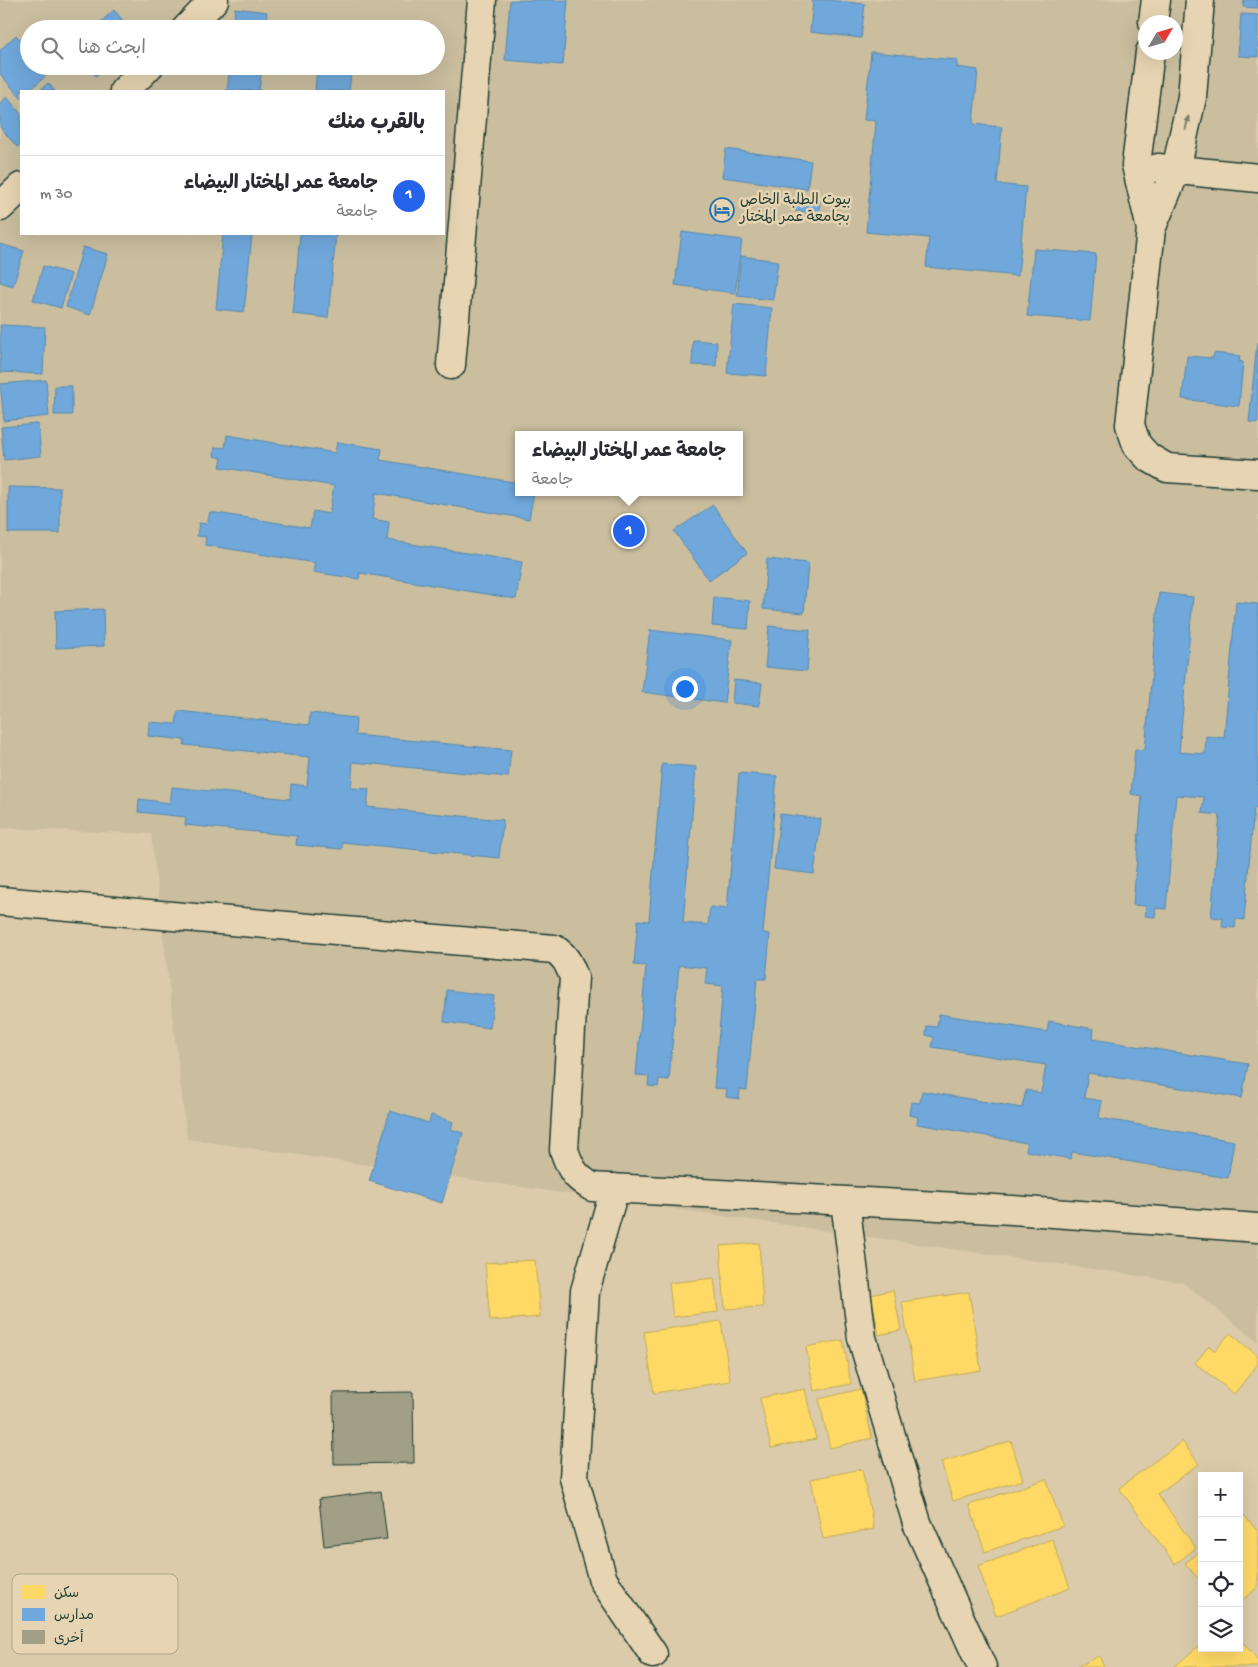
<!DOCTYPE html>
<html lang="ar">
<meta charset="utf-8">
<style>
body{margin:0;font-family:"Gochi Hand","Playpen Sans Arabic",sans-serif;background:#f7f7f7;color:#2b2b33;direction:rtl}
.controls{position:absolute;right:15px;bottom:15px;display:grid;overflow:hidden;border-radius:0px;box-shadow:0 5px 20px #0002}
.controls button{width:45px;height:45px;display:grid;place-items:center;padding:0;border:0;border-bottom:1px solid #e1e1e2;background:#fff;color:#2b2b33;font:25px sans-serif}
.compass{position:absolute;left:1138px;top:15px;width:45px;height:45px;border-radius:50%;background:#fff;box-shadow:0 5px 20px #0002;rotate:52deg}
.you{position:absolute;left:684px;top:688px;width:18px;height:18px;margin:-12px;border:4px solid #fff;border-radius:50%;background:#1a73e8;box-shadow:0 0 0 8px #1a73e833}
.badge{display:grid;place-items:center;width:32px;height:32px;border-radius:50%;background:#2563eb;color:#fff;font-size:16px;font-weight:700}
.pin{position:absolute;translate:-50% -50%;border:2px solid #fff;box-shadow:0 1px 5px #0006}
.popup{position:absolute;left:515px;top:431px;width:228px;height:65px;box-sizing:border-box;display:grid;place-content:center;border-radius:0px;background:#fff;filter:drop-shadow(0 1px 4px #0005);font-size:16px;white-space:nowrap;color:#7c7c81}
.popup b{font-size:19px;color:#2b2b33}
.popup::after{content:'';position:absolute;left:50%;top:100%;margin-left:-10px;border:10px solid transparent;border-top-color:#fff}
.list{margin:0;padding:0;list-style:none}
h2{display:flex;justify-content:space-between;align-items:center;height:65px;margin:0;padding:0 20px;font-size:21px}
h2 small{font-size:16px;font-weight:400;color:#7c7c81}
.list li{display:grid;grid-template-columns:32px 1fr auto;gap:15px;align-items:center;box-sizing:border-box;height:80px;padding:0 20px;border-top:1px solid #e1e1e2}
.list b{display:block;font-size:19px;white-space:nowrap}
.list p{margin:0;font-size:16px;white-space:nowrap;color:#7c7c81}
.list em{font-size:16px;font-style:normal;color:#7c7c81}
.icon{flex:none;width:28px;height:28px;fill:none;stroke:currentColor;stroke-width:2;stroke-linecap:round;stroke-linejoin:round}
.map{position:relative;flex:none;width:1258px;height:1667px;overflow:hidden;direction:ltr}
.search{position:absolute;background:#fff;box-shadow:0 5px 20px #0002;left:20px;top:20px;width:425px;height:55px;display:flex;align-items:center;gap:12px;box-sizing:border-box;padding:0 18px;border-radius:28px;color:#7c7c81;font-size:19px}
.panel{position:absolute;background:#fff;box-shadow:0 5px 20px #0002;left:20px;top:90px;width:425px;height:145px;border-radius:0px;direction:rtl}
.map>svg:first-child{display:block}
</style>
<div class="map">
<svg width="1258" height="1667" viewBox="0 0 1258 1667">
<rect width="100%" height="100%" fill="#dbcbaa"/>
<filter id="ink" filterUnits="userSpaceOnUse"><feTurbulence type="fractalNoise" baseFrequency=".02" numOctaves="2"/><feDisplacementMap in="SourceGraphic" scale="10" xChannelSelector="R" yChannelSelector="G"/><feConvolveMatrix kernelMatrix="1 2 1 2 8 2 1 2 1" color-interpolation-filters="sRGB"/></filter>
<g filter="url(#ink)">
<path fill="#cabe9f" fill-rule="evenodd" d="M0,0H1258V1342L1182,1282L187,1139L151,834L0,828ZM1146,22H1176V52H1146ZM29,29H436V66H29ZM21,91H444V234H21ZM519,435H739V492H519Z"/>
<path fill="#ffd966" stroke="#bcaa57" d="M759,1243L763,1307L725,1309L720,1246Z
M535,1260L540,1317L490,1321L485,1263Z
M714,1278L718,1312L673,1317L669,1283Z
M893,1290L901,1330L879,1335L871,1295Z
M969,1292L981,1370L915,1381L902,1302Z
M721,1321L730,1381L654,1393L644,1332Z
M1230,1333L1258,1356V1364L1234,1394L1195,1363L1209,1346L1215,1351Z
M843,1340L851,1384L814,1391L806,1347Z
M805,1389L816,1439L771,1448L760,1398Z
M861,1389L872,1438L830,1448L819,1399Z
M1011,1441L1023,1480L953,1501L941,1462Z
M1182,1441L1199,1464L1157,1494L1196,1548L1175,1564L1119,1488Z
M862,1469L874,1529L823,1539L811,1479Z
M1046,1479L1063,1526L985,1552L969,1505Z
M1243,1514L1258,1532V1587L1239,1603V1518Z
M1052,1539L1070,1588L996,1616L978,1566Z
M1202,1550V1583L1185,1563Z
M1239,1638L1258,1660V1667H1174L1202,1643V1648H1239Z
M1099,1656L1104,1667H1077Z"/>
<path fill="#6fa8dc" stroke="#5788aa" d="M510,0H568L563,65L505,60Z
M813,0H829L865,4L861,38L810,32Z
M1244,0H1258V8L1243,7Z
M235,8L267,12L265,29H233Z
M114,10L130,29H93Z
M1241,14L1258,15V57L1238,56Z
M321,23L356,27L355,29H321Z
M16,35L29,50V66H43L49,73L29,91H21V98L0,74V50Z
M871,52L957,60V67L978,70L973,124L1002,127L997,184L1026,187L1018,276L926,267L929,238L866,232L876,121L864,120Z
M87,66H106L96,76Z
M230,66H262L259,91H227Z
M317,66H352L349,91H315Z
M48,83L55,91H39Z
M7,97L21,114V144L17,147L0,127V103Z
M726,149L811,161L807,189L722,177Z
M797,197L820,200L819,213L795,211Z
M682,232L742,240L735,293L675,285Z
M223,234H252L244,312L216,309Z
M300,234H336L328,318L293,314Z
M0,244L24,251L13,286L0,282Z
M83,247L108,254L90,315L66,307Z
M1034,249L1096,254L1090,321L1027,316Z
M741,256L778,261L773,300L737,296Z
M43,266L71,274L61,308L33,300Z
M734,304L772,308L766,376L727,373Z
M0,325L45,327L43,374L0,372Z
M693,340L717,342L716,366L692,365Z
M1257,343H1258V423L1249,422Z
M1214,353L1240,356L1239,361L1243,362L1239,406L1182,399L1187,356L1213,358Z
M46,380L49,416L4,421L0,384Z
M55,386H72V415H54Z
M38,424L41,456L4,460L1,427Z
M227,435L335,453L337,442L382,449L380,460L519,483V492H534L529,519L376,493L372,519L389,522L387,540L522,562L516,599L360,573L359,579L313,572L315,563L205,545L206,537L197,536L199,523L207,524L210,512L310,528L313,511L329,514L334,486L220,467L222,458L214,456L215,447L225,448Z
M8,487L60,488V533H8Z
M713,505L747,553L709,580L674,531Z
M767,559L808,563L804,613L763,609Z
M1159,593L1193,597L1179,752L1205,754L1206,736L1224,738L1236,602L1258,604V808H1254L1244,920L1236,919L1235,928L1222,927L1223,918L1211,917L1220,815L1202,813L1204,797L1176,795L1166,909L1156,908L1155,917L1145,916L1146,906L1133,905L1142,796L1131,794L1135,749L1145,750Z
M714,597L750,601L748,629L712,626Z
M103,609L104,646L56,648L55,611Z
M769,626L810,630L807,671L765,667Z
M650,630L732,640L724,703L642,692Z
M734,680L762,683L759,706L732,703Z
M178,711L309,725L310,713L356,718L355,735L511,750L508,777L353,762L351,788L369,789L367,807L503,820L499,858L342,842V849L296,845L297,836L185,825L186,817L138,812L139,799L170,803L172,787L290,799L291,784L307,786L310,757L184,745L185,740L148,736L149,722L176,724Z
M662,764L696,767L683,923L708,925L710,907L727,909L739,773L777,776L763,933L770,934L766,979H757L747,1090L740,1089L739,1099L726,1097L727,1089L714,1088L723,986L705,984L707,968L679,965L669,1080L659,1079L658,1087L648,1086L649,1076L636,1075L646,966L634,965L638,920L649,921Z
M780,814L821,819L814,874L774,869Z
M447,990L494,996L490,1028L444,1022Z
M939,1014L1047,1032L1049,1021L1094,1029L1093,1039L1248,1064L1242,1098L1088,1073L1084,1098L1102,1101L1099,1118L1234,1141L1228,1178L1072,1152L1071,1159L1026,1151L1027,1143L917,1124L918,1117L909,1115L911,1102L920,1103L922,1091L1022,1108L1026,1090L1041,1093L1046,1065L932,1047L934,1037L926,1035L927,1026L937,1027Z
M390,1111L429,1123L431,1115L453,1122L451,1129L463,1133L442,1203L369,1181Z"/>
<path fill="#a19f86" stroke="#1f3d34" d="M413,1392L414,1463L334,1464L333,1393Z
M381,1491L387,1539L324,1546L319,1499Z"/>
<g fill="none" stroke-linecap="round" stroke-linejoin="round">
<g stroke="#1f3d34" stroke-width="31">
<path id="street" d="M1200,0L1192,97L1176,170L1151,229L1130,425L1137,445L1148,457L1167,468L1258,474
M1153,22L1156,0
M186,29L214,0
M1150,52L1136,165L1151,229
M124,91L149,66
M1158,168L1258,178
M0,207L21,187
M451,365L482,0
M0,901L554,949C566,956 569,965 574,977L564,1150C571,1170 574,1176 592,1187L1012,1210L1258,1228
M615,1188L585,1291L574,1478L603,1580L653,1654
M845,1201L862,1338L917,1523L982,1667"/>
</g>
<use href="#street" stroke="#e7d4b2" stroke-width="28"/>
</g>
<defs><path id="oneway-solid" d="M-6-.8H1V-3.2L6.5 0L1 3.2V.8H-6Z" transform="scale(1.25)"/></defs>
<use fill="#79816d" href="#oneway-solid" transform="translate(1187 123) rotate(-78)"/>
</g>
<defs>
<g id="hotel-ring" transform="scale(1.25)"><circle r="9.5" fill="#e7d4b2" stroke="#1f6fb2" stroke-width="1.5"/><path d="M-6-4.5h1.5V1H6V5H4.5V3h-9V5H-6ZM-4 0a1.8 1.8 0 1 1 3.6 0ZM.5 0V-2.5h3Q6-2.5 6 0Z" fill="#1f6fb2"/></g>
</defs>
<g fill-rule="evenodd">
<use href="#hotel-ring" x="722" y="210"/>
</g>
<g text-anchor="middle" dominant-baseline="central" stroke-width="5" stroke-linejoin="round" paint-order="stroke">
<g font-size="15" fill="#1f3d34" stroke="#e7d4b2" text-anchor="start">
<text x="740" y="201">بيوت الطلبة الخاص<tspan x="740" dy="17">بجامعة عمر المختار</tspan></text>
</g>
</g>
<rect x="12" y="1574" width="166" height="80" rx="8" fill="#e7d4b2" stroke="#aba78c" stroke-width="1"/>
<rect x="22" y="1585" width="23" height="14" fill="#ffd966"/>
<rect x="22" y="1608" width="23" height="13" fill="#6fa8dc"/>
<rect x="22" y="1630" width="23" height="14" fill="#a19f86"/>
<g font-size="14" fill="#1f3d34">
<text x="54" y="1597">سكن</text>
<text x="54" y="1619">مدارس</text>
<text x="54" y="1642">أخرى</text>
</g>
</svg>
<div class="controls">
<button>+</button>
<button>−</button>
<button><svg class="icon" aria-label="locate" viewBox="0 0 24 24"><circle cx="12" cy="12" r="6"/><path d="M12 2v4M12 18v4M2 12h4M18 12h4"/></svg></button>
<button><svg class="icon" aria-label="layers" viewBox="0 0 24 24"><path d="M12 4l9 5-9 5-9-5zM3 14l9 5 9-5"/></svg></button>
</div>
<svg class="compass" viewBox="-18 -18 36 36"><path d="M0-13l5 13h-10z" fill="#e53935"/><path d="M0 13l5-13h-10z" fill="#7c7c81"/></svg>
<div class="you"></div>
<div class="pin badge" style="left:629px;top:531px">1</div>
<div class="popup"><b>جامعة عمر المختار البيضاء</b>جامعة</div>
<div class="search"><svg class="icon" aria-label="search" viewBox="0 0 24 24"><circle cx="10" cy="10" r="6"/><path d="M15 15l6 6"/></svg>ابحث هنا</div>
<section class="panel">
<h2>بالقرب منك<small></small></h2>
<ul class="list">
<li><span class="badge">1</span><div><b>جامعة عمر المختار البيضاء</b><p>جامعة</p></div><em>30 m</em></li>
</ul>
</section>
</div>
